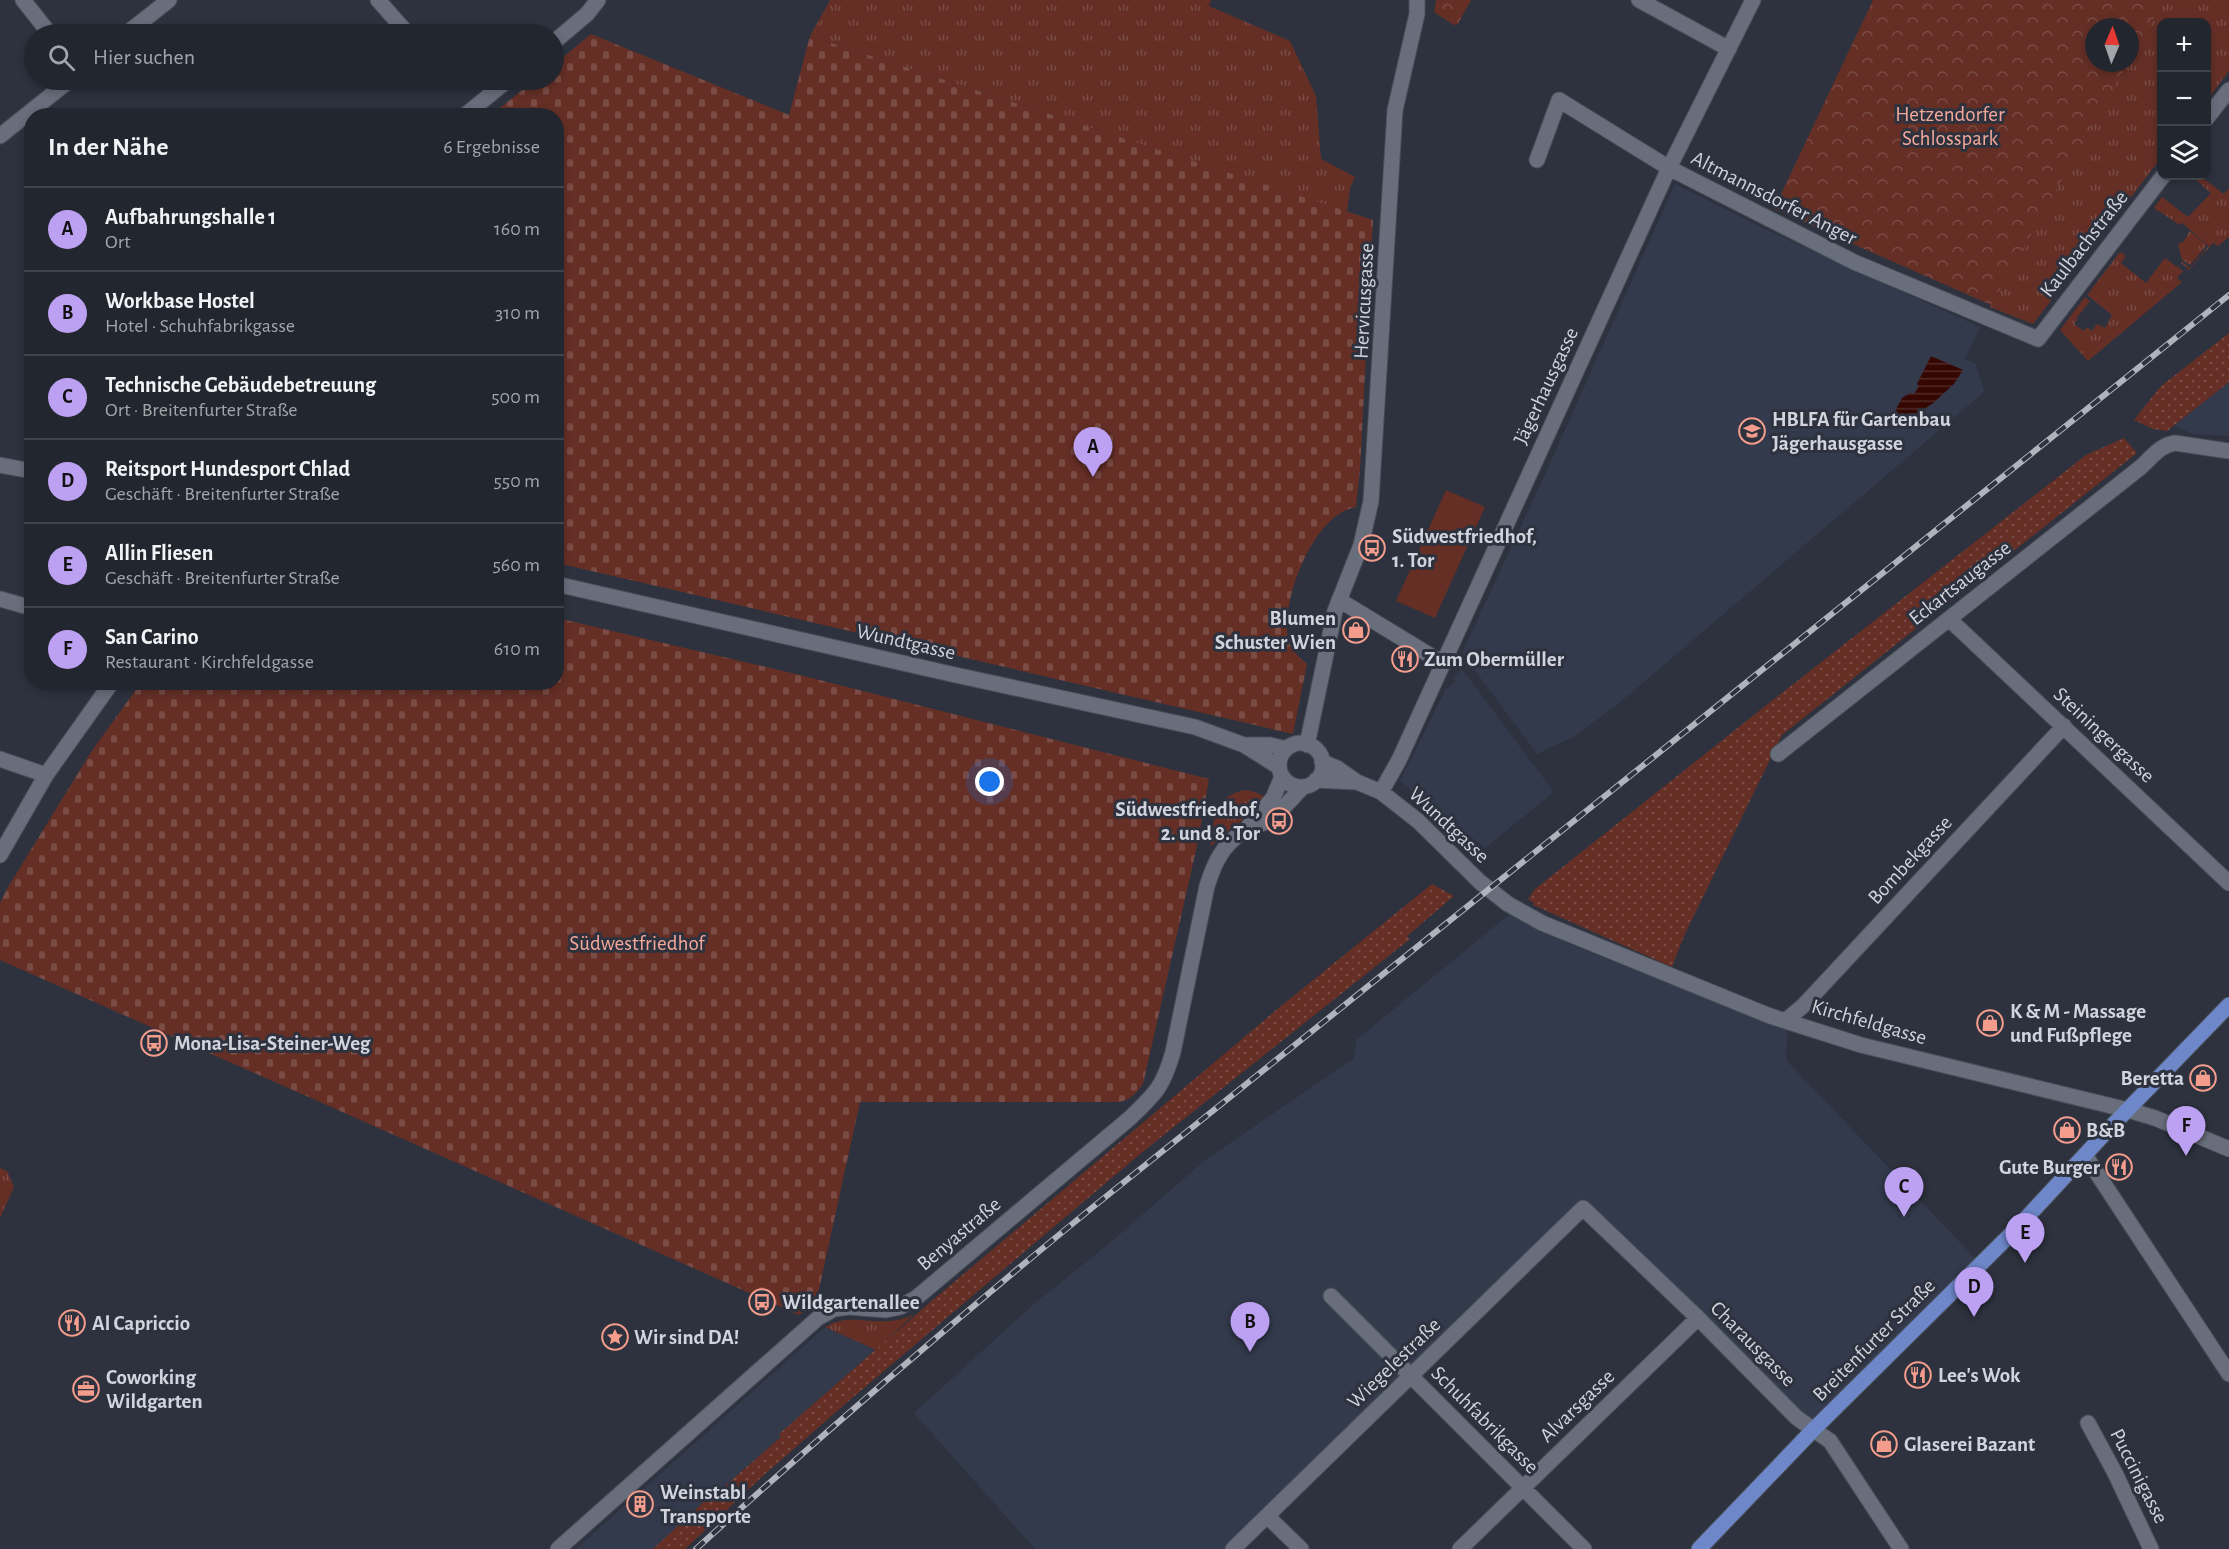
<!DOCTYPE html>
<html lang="de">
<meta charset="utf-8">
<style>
body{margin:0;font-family:"Alegreya Sans",sans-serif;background:#2e323a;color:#f1f3f6}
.controls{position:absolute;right:18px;top:18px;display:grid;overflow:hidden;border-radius:12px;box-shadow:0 3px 9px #0003}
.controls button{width:54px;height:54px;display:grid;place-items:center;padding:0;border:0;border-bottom:2px solid #3f434a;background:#22262e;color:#f1f3f6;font:30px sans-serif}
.compass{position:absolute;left:2085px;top:18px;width:54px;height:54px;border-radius:50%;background:#22262e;box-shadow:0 3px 9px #0003;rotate:2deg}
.you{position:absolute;left:990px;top:782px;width:21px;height:21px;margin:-15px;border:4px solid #fff;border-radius:50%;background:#1a73e8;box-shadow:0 0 0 9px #1a73e833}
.badge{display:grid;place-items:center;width:39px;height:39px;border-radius:50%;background:#bca0f2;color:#111;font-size:20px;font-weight:700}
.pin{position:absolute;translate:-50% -50px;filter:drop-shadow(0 2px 3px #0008)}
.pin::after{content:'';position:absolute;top:32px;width:21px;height:18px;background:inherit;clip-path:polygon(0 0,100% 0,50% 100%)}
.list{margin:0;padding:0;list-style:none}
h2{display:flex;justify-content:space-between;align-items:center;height:78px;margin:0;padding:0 24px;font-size:26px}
h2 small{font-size:20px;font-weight:400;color:#a2a5aa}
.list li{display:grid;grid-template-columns:39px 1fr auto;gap:18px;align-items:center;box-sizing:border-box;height:84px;padding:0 24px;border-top:2px solid #3f434a}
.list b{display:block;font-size:22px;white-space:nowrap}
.list p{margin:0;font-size:20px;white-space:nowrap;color:#a2a5aa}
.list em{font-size:20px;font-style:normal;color:#a2a5aa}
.icon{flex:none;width:33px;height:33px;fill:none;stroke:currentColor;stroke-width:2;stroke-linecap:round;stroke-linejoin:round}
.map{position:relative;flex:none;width:2229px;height:1549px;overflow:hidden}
.search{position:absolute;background:#22262e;box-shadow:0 3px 9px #0003;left:24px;top:24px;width:540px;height:66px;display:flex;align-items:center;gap:15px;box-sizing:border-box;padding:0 21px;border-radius:33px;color:#a2a5aa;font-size:22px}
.panel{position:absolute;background:#22262e;box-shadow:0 3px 9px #0003;left:24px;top:108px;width:540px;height:582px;border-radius:24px}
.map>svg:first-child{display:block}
</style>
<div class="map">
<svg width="2229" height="1549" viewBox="0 0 2229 1549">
<defs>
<pattern id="grass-tufts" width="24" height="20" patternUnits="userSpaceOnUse" patternTransform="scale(1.5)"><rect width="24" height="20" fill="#652f26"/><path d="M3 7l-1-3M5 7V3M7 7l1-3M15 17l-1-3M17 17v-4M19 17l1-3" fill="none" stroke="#7a4c45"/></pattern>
<pattern id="cemetery-stones" width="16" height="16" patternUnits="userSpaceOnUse" patternTransform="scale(1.5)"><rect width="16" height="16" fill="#652f26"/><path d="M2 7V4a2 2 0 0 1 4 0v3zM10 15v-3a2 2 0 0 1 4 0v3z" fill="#7a4c45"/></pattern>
<pattern id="park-crowns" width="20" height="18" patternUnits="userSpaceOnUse" patternTransform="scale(1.5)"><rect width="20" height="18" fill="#652f26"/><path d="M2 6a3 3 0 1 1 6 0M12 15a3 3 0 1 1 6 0" fill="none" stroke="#7a4c45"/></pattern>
<pattern id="garden-dots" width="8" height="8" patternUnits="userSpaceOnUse" patternTransform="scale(1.5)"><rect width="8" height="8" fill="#652f26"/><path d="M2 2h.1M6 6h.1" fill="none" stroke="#7a4c45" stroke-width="1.8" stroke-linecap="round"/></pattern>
<pattern id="water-rules" width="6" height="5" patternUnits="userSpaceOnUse" patternTransform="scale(1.5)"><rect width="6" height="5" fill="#350703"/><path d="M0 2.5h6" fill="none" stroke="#512a27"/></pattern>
</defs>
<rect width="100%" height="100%" fill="#2d323e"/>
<path fill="#333a4c" d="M1675,184L1765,229L1980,327L1965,359L1976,364L1984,392L1618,704L1573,737L1537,754L1462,653L1547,470Z
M2229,382V436L2193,434L2174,426Z
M1462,669L1554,792L1485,848L1469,836L1467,837L1400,781L1446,689L1456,682L1453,677Z
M1511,913L1560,940L1787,1030L1786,1060L1975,1258L1806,1427L1582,1215L1241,1549H1035L914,1413L1034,1304L1112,1241L1204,1161L1354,1058L1356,1040Z
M825,1327L875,1350L779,1434L781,1437L710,1499L708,1498L653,1549H576Z"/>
<path fill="url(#grass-tufts)" d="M830,0H1211L1209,6L1290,41L1316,96L1321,159L1355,177L1350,188L1347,212L810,36Z
M2146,0H2229V71L2207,100L2206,22H2162L2161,158L2033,324L1990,307L2104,63H2130V27Z
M2191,176H2200L2224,194L2229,188V237L2218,246L2213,243L2189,270L2181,263L2178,267L2183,271L2177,278L2182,282L2088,361L2060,330L2085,297L2090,301L2076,319L2077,320L2074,324L2084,331L2087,327L2092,331L2097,324L2105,328L2112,315L2087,295L2120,252L2126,256L2121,263L2146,283L2165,258L2177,267L2182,262L2190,268L2209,246L2182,223L2180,225L2154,208L2162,197L2188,217L2211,193Z
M2190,231L2207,245L2190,265L2182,260L2178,244L2183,242Z
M1245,790L1255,792L1266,797L1250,814L1220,837L1212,846L1210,843C1215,817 1214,796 1245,790Z
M0,1168L7,1171L14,1187L0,1218Z
M914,1314L876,1350L825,1327C854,1309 879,1332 914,1314Z"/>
<path fill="url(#cemetery-stones)" d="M591,34L789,115L810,36L1373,220L1360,469L1356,507C1313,514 1281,600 1288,639C1290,650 1299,657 1307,664L1293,734L557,563L556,116L491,115L535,80H554V65Z
M557,618L800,675L1209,779L1197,846L1143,1084C1136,1093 1130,1101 1118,1102H860L816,1303L799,1315L0,960V903L8,887L93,749L141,683L556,682Z"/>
<path fill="url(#park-crowns)" d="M1436,0H1471L1458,24L1454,25L1434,12Z
M1873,0H2164L2130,59V27H2094V63H2128L1991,305L1774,209Z"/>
<path fill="url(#garden-dots)" d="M2229,333V382L2167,431L2153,429L2134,420L2161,386Z
M2124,438L2137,453L1782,735L1684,936L1672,967L1533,905L1534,903L1528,899L1535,889L1764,707L2086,455Z
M1432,884L1454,896L1407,936L1410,939L1145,1150L1049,1231L844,1405L764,1475L685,1549H653L708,1498L710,1499L781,1437L779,1434L928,1304L1281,1006Z"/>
<path fill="#652f26" d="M1446,490L1485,507L1435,618L1396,601Z"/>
<path fill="url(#water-rules)" d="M1931,356L1963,370L1954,384L1932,404C1922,408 1900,439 1894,413L1902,398L1910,393L1914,394L1919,386L1917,384Z"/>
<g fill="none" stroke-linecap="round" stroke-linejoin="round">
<g stroke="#4a4e58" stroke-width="17">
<path id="minor" d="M23,0L50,34
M378,0L408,34
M1639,0L1729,49
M126,34L169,0
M554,42L587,14L598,0
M464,116L508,80
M2206,119L2229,90
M0,136L70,80
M1537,160L1559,100L1669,168L1854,262L2038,339L2163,176
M0,465L32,471
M556,584L951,674L1195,727L1244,745H1270L1286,749
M0,599L32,608
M1339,600L1436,659L1442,665
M1949,619L2229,883
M1279 765a22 22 0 1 1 44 0a22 22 0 1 1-44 0Z
M1244,745L1279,767
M1307,745L1335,611L1361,545L1371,501L1395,110L1417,14V0
M1778,754L2141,467C2152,457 2160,445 2175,443L2229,451
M0,759L46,775
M1322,762L1337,768L1357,782L1381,792L1418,821L1480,882L1508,904L1542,923L1770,1016L1861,1045L2128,1110L2155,1118L2229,1149
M1316,780L1357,782
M1381,792L1399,760L1669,168L1753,0
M1248,827L1273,798L1282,777
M0,855L46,775L112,682
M1786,1020L1803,1006L2064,726
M2085,1155L2229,1374
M1331,1296L1584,1549
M2088,1423L2115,1473L2151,1549
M1267,1516L1301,1549
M558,1549L818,1318L834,1309L849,1307L886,1310L900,1307L916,1298L1130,1118C1156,1093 1163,1087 1173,1052L1207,886C1214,864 1222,845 1243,832C1251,827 1261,825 1269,820C1281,812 1292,798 1303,787
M1233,1549L1583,1208L1698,1318L1797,1418L1830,1441L1901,1549
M1460,1549L1698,1318"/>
</g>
<g stroke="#4a4e58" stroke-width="17">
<path id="major" d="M1699,1549L1814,1429L2017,1228L2107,1131L2229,1005"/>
</g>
<use href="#minor" stroke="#686e7b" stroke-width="15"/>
<use href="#major" stroke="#6d87c8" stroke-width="15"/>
<g stroke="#afb3bc" stroke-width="6">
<path id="rail" d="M696,1549C826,1431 958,1317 1093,1207L2229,295"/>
</g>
<use href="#rail" stroke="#2d323e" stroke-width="4" stroke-dasharray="11" stroke-linecap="butt"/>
</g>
<defs>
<g id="school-ring" transform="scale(1.35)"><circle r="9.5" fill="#2d323e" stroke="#f49d8d" stroke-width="1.5"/><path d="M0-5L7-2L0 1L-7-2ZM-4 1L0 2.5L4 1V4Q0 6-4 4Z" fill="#f49d8d"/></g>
<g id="bus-ring" transform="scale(1.35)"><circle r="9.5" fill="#2d323e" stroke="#f49d8d" stroke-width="1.5"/><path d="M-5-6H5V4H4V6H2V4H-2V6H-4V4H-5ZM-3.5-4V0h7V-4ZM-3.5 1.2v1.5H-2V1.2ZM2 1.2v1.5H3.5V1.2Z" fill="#f49d8d"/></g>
<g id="shop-ring" transform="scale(1.35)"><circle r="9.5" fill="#2d323e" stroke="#f49d8d" stroke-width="1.5"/><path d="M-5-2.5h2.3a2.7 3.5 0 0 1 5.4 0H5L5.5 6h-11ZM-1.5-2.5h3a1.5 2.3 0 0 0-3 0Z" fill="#f49d8d"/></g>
<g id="restaurant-ring" transform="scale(1.35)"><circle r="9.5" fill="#2d323e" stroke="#f49d8d" stroke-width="1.5"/><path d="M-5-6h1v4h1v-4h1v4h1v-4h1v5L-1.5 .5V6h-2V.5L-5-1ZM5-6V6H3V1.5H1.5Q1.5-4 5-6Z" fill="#f49d8d"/></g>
<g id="sight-ring" transform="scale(1.35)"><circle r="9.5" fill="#2d323e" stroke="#f49d8d" stroke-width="1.5"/><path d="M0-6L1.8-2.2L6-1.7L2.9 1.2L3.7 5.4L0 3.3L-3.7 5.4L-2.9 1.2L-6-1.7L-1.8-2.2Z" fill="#f49d8d"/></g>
<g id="office-ring" transform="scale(1.35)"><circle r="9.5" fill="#2d323e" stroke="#f49d8d" stroke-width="1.5"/><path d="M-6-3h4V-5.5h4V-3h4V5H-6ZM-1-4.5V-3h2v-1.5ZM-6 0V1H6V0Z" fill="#f49d8d"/></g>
<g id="building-ring" transform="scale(1.35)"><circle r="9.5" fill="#2d323e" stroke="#f49d8d" stroke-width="1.5"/><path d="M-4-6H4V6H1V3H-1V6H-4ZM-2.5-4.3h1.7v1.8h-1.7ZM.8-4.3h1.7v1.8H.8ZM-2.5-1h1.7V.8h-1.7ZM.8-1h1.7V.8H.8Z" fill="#f49d8d"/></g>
</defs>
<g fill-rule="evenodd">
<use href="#school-ring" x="1752" y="431"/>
<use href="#bus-ring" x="1372" y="548"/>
<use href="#shop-ring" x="1356" y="630"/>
<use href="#restaurant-ring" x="1405" y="659"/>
<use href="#bus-ring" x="1279" y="821"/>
<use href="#shop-ring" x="1990" y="1023"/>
<use href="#bus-ring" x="154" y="1043"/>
<use href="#shop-ring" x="2203" y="1078"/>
<use href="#shop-ring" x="2067" y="1130"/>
<use href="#restaurant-ring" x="2119" y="1167"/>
<use href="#bus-ring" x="762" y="1302"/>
<use href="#restaurant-ring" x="72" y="1323"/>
<use href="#sight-ring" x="615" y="1337"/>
<use href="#restaurant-ring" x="1918" y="1375"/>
<use href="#office-ring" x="86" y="1389"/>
<use href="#shop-ring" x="1884" y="1444"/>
<use href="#building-ring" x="640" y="1504"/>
</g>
<g text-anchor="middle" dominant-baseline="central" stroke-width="6" stroke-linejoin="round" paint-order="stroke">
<g font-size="21" fill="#f4a89a" stroke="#2d323e">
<text x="1950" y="114">Hetzendorfer<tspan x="1950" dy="24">Schlosspark</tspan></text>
<text x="637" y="943">Südwestfriedhof</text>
</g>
<g font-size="21" fill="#d1d4dc" stroke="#2d323e">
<text transform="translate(1774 198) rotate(27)">Altmannsdorfer Anger</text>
<text transform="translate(2084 244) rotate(-52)">Kaulbachstraße</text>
<text transform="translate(1364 301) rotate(-87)">Hervicusgasse</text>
<text transform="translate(1546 386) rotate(-65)">Jägerhausgasse</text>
<text transform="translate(1960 583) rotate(-38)">Eckartsaugasse</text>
<text transform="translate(906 642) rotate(13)">Wundtgasse</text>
<text transform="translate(2104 735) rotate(43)">Steiningergasse</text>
<text transform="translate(1449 825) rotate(43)">Wundtgasse</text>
<text transform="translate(1910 860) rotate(-47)">Bombekgasse</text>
<text transform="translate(1869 1022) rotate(16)">Kirchfeldgasse</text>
<text transform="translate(959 1234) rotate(-40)">Benyastraße</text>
<text transform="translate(1874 1340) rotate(-45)">Breitenfurter Straße</text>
<text transform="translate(1753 1344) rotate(45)">Charausgasse</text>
<text transform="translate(1394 1363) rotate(-44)">Wiegelestraße</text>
<text transform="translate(1577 1406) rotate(-44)">Alvarsgasse</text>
<text transform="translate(1485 1420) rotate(45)">Schuhfabrikgasse</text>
<text transform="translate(2139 1476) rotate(63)">Puccinigasse</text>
</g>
<g font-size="21" font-weight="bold" fill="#d1d4dc" stroke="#2d323e" text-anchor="start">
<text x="1772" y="419">HBLFA für Gartenbau<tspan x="1772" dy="24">Jägerhausgasse</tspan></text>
<text x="1392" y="536">Südwestfriedhof,<tspan x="1392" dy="24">1. Tor</tspan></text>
<text x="1336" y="618" text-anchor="end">Blumen<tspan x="1336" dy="24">Schuster Wien</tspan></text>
<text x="1424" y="659">Zum Obermüller</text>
<text x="1260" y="809" text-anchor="end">Südwestfriedhof,<tspan x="1260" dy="24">2. und 8. Tor</tspan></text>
<text x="2010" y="1011">K &amp; M - Massage<tspan x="2010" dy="24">und Fußpflege</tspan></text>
<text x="174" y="1043">Mona-Lisa-Steiner-Weg</text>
<text x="2184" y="1078" text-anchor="end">Beretta</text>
<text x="2086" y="1130">B&amp;B</text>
<text x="2100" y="1167" text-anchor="end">Gute Burger</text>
<text x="782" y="1302">Wildgartenallee</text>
<text x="92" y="1323">Al Capriccio</text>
<text x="634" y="1337">Wir sind DA!</text>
<text x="1938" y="1375">Lee's Wok</text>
<text x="106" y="1377">Coworking<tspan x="106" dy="24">Wildgarten</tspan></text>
<text x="1904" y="1444">Glaserei Bazant</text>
<text x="660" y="1492">Weinstabl<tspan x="660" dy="24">Transporte</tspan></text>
</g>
</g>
</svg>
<div class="controls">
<button>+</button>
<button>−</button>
<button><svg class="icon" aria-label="layers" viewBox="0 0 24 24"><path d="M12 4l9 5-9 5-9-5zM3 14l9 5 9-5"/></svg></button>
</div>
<svg class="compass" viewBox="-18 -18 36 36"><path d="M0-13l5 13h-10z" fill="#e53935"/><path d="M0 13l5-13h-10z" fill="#a2a5aa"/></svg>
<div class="you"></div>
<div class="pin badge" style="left:1093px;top:477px">A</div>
<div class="pin badge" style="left:1250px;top:1352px">B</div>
<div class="pin badge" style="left:1904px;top:1217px">C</div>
<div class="pin badge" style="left:1974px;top:1317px">D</div>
<div class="pin badge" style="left:2025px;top:1263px">E</div>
<div class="pin badge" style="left:2186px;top:1156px">F</div>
<div class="search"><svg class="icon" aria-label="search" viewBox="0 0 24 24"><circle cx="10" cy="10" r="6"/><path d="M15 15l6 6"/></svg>Hier suchen</div>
<section class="panel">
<h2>In der Nähe<small>6 Ergebnisse</small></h2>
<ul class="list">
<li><span class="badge">A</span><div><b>Aufbahrungshalle 1</b><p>Ort</p></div><em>160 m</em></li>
<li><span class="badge">B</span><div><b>Workbase Hostel</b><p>Hotel · Schuhfabrikgasse</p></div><em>310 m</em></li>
<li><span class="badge">C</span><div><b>Technische Gebäudebetreuung</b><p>Ort · Breitenfurter Straße</p></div><em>500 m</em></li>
<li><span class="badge">D</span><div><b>Reitsport Hundesport Chlad</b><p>Geschäft · Breitenfurter Straße</p></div><em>550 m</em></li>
<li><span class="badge">E</span><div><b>Allin Fliesen</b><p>Geschäft · Breitenfurter Straße</p></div><em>560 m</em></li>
<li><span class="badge">F</span><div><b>San Carino</b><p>Restaurant · Kirchfeldgasse</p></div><em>610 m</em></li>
</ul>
</section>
</div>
